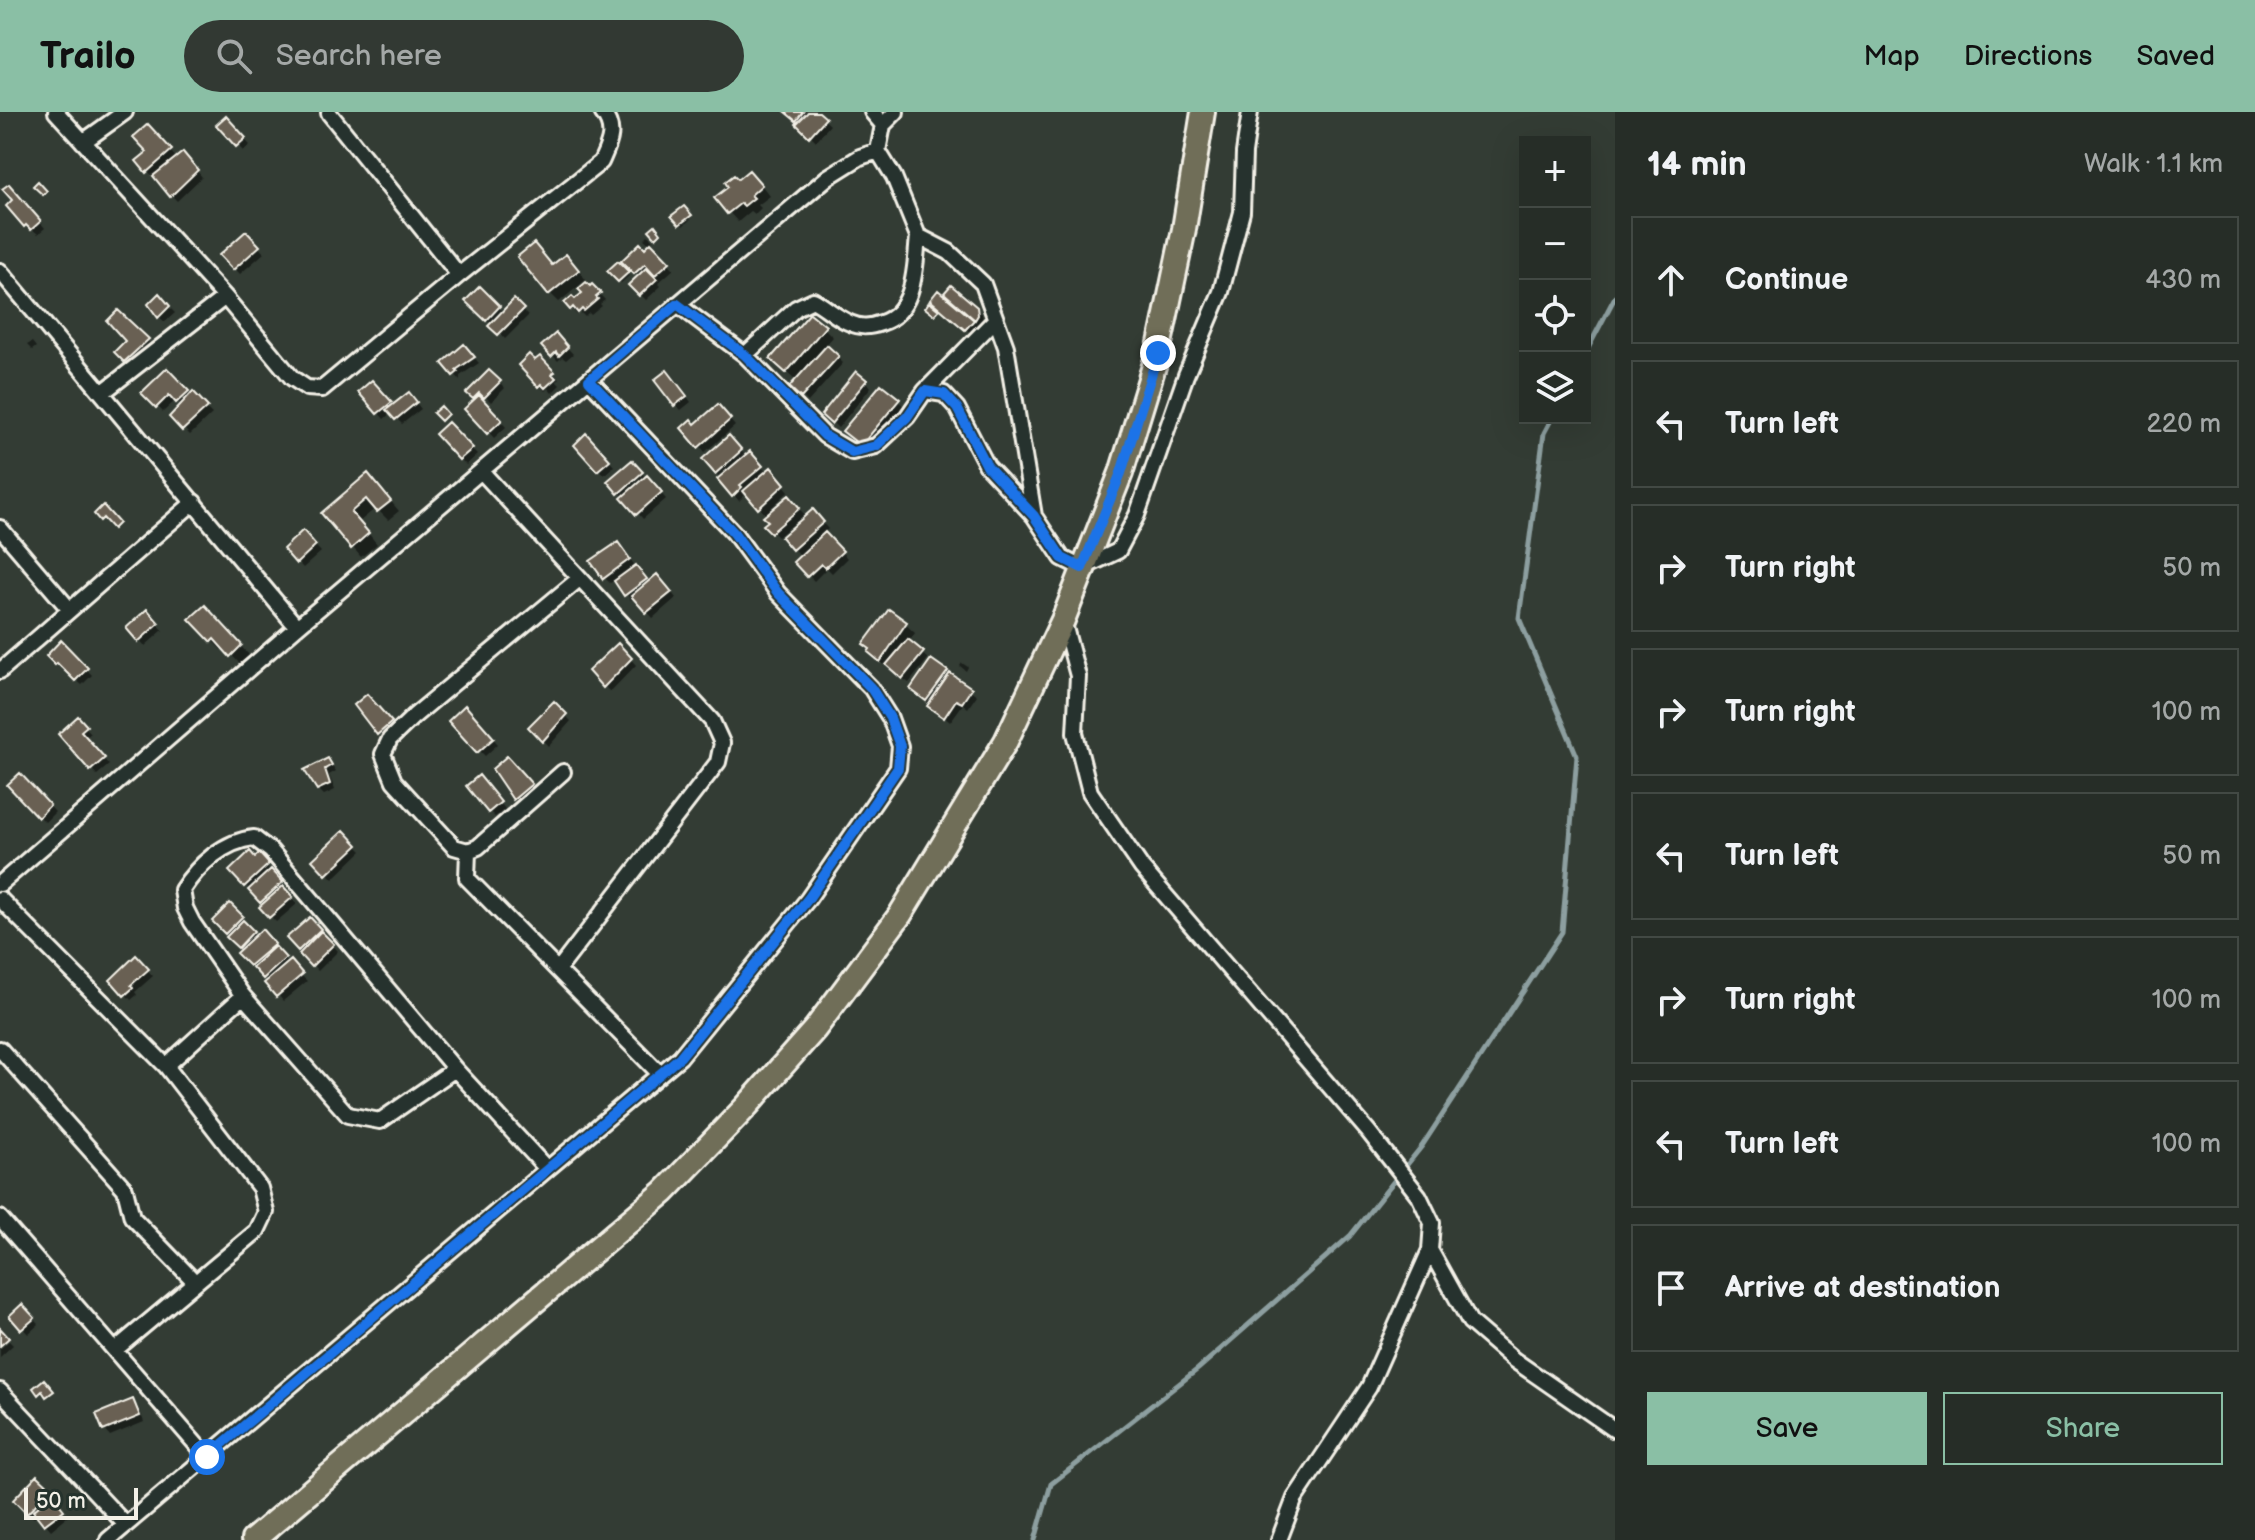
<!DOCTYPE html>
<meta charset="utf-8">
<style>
body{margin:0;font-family:"Balsamiq Sans",sans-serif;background:#323933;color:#f1f3f6}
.controls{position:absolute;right:24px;top:24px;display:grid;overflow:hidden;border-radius:0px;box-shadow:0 8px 32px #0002}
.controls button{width:72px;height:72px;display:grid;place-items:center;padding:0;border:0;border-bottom:2px solid #424944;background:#262d27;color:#f1f3f6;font:40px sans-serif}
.scale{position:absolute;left:24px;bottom:20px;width:114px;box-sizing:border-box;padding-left:8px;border:4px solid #f4f1e8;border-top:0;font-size:22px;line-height:28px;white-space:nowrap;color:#f4f1e8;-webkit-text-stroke:6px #26332d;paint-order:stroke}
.stop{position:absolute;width:24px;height:24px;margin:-18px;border:6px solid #1a73e8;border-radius:50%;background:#fff}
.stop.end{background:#1a73e8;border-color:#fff;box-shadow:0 2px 8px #0008}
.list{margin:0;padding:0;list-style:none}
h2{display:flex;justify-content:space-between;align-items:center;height:104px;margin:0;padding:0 32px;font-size:34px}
h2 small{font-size:26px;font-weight:400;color:#a4a8a7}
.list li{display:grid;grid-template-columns:52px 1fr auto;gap:24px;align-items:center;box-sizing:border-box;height:128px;margin:0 16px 16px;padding:0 16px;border:2px solid #424944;border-radius:0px}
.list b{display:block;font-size:30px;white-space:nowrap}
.list em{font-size:26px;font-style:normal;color:#a4a8a7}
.actions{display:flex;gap:16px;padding:24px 32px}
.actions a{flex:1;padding:18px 0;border:2px solid #8abfa5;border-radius:0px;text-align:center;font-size:28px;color:#8abfa5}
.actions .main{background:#8abfa5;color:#111}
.icon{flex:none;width:44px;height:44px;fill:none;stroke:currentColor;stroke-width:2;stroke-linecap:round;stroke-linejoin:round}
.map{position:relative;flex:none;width:1615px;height:1428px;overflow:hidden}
header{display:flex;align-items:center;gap:48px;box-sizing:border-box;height:112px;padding:0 40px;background:#8abfa5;color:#111}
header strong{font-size:38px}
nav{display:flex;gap:44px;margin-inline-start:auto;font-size:28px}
.search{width:560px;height:72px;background:#323933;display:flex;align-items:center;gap:20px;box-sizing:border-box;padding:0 28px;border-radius:44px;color:#a4a8a7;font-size:30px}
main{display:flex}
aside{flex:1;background:#262d27}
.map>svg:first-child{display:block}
</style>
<header>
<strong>Trailo</strong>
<div class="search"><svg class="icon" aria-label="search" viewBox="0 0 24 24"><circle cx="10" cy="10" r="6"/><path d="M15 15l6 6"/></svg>Search here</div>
<nav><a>Map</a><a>Directions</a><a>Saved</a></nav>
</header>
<main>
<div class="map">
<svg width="1615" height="1428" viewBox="0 0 1615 1428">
<rect width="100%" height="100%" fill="#333c34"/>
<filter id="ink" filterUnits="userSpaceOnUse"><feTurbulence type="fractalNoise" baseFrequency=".0125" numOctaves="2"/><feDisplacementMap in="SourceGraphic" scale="16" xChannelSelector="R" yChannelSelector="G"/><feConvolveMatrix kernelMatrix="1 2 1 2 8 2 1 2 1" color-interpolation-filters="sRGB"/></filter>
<g filter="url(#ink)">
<path fill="#0007" d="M788,0H816L830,13L816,29Z
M225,7L250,33L243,39L219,13Z
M154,20L177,47L188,48L202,65L177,89L139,50L150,40Z
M738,69H758L770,84L758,93L761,96L755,102L751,99L738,110L717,87Z
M14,80L45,116L38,122L33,118L31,119L8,94L15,88Z
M684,96L692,106L683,114L674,104Z
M246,121L264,141L240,162L222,143Z
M648,123L653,128L650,131L674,157L658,171L661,174L646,188L631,173L639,165L624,149L651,133L644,127Z
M618,152L629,164L621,171L610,159Z
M575,154L586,168L559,190L550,181Z
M592,174L605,188L600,192L602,194L591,203L589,201L585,205L580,200L577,203L567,191L575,189Z
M480,177L504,201L514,190L528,204L505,227L468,189Z
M947,181L976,196L982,202L983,210L972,222L938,194H957Z
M158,184L175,201L165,210L159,205Z
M118,201L153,234L131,254L117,240L128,230Z
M824,216L833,225L825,234L843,251L808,290L792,275L797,270L782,256Z
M556,224L573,242L566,248L562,245L558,249L544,234Z
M32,230L36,235L32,238L27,233Z
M464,234L479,251L460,264V268L445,251Z
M540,246L559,267L556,269L560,273L552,281L548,276L545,279L520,253L536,251Z
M167,259L212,302L190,323L172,305L182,294L176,288L163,300L144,281Z
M489,260L505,276L491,290L484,283L481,288L506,315L494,326L467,297L476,288L469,281Z
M673,266L691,290L681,298L676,293Z
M866,269L871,275L838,316L824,302Z
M372,271L394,294L414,288L421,297L402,312L391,301L384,307L361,281Z
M882,274L908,298L867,339L853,328Z
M723,300L735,314L705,340L700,334Z
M448,313L477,343L466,353L438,322Z
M586,324L614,354L604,363L577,333Z
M729,326L746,344L755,347L767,361L776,364L789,379L771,396L774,398L789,386L807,405L813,400L828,417L824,421L847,446L832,461L827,456L814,469L796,450L802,445L793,437L801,411L798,408L778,425L766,413L770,410L767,404L747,381L739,389L705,348Z
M632,350L666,387L643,407L610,369Z
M377,373L399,399L388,408L376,396L359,410L377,432L361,445L324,402Z
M303,421L321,440L303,456L286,438Z
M623,438L649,472L663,470L676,486L653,506L635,486L631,488L615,468L610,471L604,465Z
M205,496L250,544L240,552L224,535L221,538L192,507Z
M147,500L163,518L145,534L129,517Z
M905,512L915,521L909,530L928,547L909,571L879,549L872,538Z
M61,531L92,563L82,573L48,544Z
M618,534L636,553L610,580L590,559Z
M962,551L968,555L966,559L960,554Z
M946,561L977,583L968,596L963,592L950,610L918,582Z
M367,585L396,616L384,627L357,594Z
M554,592L571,609L549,634L531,615Z
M465,596L498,632L485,644L450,609Z
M78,607L91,621L85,626L109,653L97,663L61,622Z
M328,648L336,659L329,663L335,678L324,683L318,677Z
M513,652L536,679L520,692L502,672Z
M20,664L55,700L45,710L10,673Z
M484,671L505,697L495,705L489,699Z
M344,721L362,739L333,767L315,748Z
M259,744L297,792L276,810L262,795L264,793L232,759Z
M230,794L257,825L262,820L277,840L307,869L283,889L268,870L239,841L242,838L215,809Z
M310,808L338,839L318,859L289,826Z
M136,846L153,864L135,880L137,883L131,888L112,868Z
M22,1195L39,1212L28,1222L12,1204Z
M9,1229L13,1233L0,1245V1237Z
M132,1289L138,1295L144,1310L110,1324L105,1318Z
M38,1366L55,1383L52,1386L68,1404L51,1418L37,1402L34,1406L16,1388Z"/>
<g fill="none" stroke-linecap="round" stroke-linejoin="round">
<path stroke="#8d9fa0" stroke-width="5" d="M1585,242L1615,185
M1035,1428L1051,1372L1198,1257L1350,1124L1422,1034L1562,820L1577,644L1519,506L1544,321L1552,306"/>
</g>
<path fill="#696052" stroke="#f4f1e8" stroke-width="2" d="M785,0H803L796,9Z
M808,0H819L826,6L809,25L796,12Z
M226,4L246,26L236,35L216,13Z
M148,12L172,38L146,61L136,49L147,40L133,25Z
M183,40L198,58L170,85L153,64Z
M749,58L762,73L751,83L754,86L744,94L741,91L727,102L714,86L728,75L725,70L734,63L738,67Z
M38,69L47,79L43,83L33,74Z
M9,72L41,109L31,118L26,113L24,115L6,94L12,88L2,77Z
M684,94L692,103L679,113L671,104Z
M655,113L661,121L656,126L649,118Z
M246,119L260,134L233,158L219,143Z
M651,130L670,150L655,163L645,152L634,162L621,149L640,131L645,136Z
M534,131L552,153L566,142L579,158L548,183L517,145Z
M618,149L629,160L618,170L607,159Z
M646,156L657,167L639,184L628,173Z
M586,170L590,174L592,172L601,181L596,185L598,187L584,199L582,197L578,201L573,195L570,198L564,191L572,184L575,187L582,181L578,177Z
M951,173L977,195L978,203L975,208L944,181Z
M480,174L500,194L486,209L465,189Z
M938,178L974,208L965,218L930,188Z
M159,181L170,194L158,206L148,192Z
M514,187L524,197L498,223L488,214Z
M929,190L939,198L934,203L925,196Z
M118,198L149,227L124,250L114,240L125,229L107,209Z
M810,201L826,214L786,261L770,247Z
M556,221L568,235L559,244L556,240L551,245L541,234Z
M464,232L475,245L456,258L458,260L453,264L442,251Z
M827,233L839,244L801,286L789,275Z
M529,242L535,248L540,244L555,260L552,262L556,266L545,276L541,272L538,275L518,253Z
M167,256L189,279L176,291L169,283L156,296L141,281Z
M489,258L501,269L484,286L479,281L473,287L466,281Z
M667,258L687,284L674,294L654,268Z
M856,259L867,268L831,312L821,303Z
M372,268L392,290L377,302L358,280Z
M881,272L900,287L865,329L856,330L842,319Z
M193,279L208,295L182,319L169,305Z
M409,280L417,290L395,308L386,298Z
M479,283L502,308L487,322L464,297Z
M718,292L731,307L698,336L681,316L691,307L695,312Z
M441,294L448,302L441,309L433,301Z
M448,310L473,336L459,348L435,322Z
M586,321L610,348L597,359L574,333Z
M729,323L742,338L715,362L702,347Z
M750,339L763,354L740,373L742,375L732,385L717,367Z
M632,348L643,360L618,382L607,369Z
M771,355L785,372L758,397L743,379Z
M368,361L391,389L377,400L366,387L351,400L369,421L351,437L321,401Z
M647,363L662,380L636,403L621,386Z
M789,383L800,396L771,421L763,413L768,409L763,405Z
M103,393L119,411L113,417L103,406L100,409L94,402Z
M813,397L824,410L792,438L781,425Z
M303,418L316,433L296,452L283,437Z
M825,420L843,439L825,456L821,452L807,465L793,450Z
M618,430L630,447L603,467L590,449Z
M636,453L647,467L624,484L614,469Z
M657,462L672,480L646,501L631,484Z
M205,493L242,533L230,545L214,527L211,530L189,507Z
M147,497L159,511L138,530L126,516Z
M889,497L907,510L880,550L868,540L870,537L863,532Z
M908,527L924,540L902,567L886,553Z
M61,528L88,556L75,569L57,551L55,553L46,544Z
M618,531L632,546L603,576L588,559Z
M931,547L948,559L926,589L910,577Z
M950,561L972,576L962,591L956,588L944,606L927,594Z
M367,582L392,610L377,623L354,593Z
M554,589L567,602L542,630L528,615Z
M465,593L494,626L477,641L448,609Z
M78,604L87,614L81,619L105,646L90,659L58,622Z
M507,644L532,672L513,688L492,657Z
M328,646L332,653L325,657L330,672L317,678L304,658Z
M20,661L50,693L38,706L7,673Z
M479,663L501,690L488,701L466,674Z
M344,718L358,733L326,763L312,748Z
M250,739L255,745L259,741L269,752L244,775L229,759Z
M271,757L283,770L260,791L248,778Z
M283,774L293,785L269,806L259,795Z
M230,791L243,804L225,822L212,809Z
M310,805L321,817L298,839L286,826Z
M243,808L254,819L238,836L226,825Z
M262,817L275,832L249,854L236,841Z
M321,819L334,832L311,855L299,842Z
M275,834L286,846L263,867L252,855Z
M136,843L149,857L131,873L133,876L124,884L110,868Z
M291,848L303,862L276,885L264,871Z
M22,1192L35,1206L21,1218L9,1204Z
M0,1216L9,1226L0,1234Z
M44,1267L54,1279L46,1285L42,1279L38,1283L33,1276Z
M133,1287L140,1304L103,1319L96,1302Z
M37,1363L51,1376L27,1402L13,1388Z
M52,1383L64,1398L44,1413L33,1399Z"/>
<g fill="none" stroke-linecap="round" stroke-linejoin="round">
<g stroke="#f4f1e8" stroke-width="20">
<path id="minor" d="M56,0L225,185L292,266L307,276L322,277L459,163L601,50C609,32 617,18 602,0
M872,0L883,13
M896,0L883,13L878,39L894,65L918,124L949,140L983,172L1006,235L1034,404
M329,1L459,163
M83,30L125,0
M0,159L297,515
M677,192L745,243L825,324L852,340L876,334L907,305L925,279L996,207
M745,243L796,196L813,188C826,195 837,206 850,211C861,216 870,215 881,211C916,200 915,154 918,124
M925,279L944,282L957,296L987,354L1034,404L1062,446L1082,456L1118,439L1137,403L1186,263L1221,180L1242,100L1244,41L1250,0
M102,281L225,185
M481,359L712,609L722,631L718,650L558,858
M0,416L70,498
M1063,508L1078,564L1075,621L1090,680L1142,756L1368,1019L1419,1084L1432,1111L1430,1138L1470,1210L1514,1248L1615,1318
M0,559L194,390
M563,660L478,735L468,739L454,735L394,669L383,642L390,627L414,604L579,467
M468,739L467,766L660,962
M0,772L297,515L828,65L860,45L878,39
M0,787L166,954L260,1076L266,1100L257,1119L115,1238
M0,937L125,1077L132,1105L195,1170
M166,954L243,884
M455,957L380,1009L348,1003L243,884L192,810L185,796L182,778C198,753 224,729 254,726L271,739L455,957L547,1057
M0,1106L207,1345
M0,1279L126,1413
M108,1428L680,945L808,787L898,656L900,634L890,606L871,576L778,481L734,421L589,268
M1279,1428L1295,1386L1369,1275L1430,1138"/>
</g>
<g stroke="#f4f1e8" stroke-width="28">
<path id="primary" d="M253,1428L664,1080L744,997L815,917L900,803L1006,629L1063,508L1121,361L1158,241L1184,117L1203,0"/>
</g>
<use href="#minor" stroke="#26332d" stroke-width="14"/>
<use href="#primary" stroke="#706e59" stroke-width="22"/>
</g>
</g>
<g fill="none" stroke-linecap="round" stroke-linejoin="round" filter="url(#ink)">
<path stroke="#1a73e8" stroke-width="10" d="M207,1345L680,945L808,787L898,656L900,634L890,606L871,576L778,481L734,421L589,268L677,192L745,243L825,324L852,340L876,334L907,305L925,279L944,282L957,296L987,354L1034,404L1062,446L1082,456L1121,361L1158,241"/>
</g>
</svg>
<div class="controls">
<button>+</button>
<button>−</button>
<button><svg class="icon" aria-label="locate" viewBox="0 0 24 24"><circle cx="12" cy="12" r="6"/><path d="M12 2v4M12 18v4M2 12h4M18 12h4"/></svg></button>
<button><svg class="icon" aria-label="layers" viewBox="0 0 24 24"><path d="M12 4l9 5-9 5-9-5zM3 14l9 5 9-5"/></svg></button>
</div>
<div class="scale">50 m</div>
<div class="stop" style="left:207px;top:1345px"></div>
<div class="stop end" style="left:1158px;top:241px"></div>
</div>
<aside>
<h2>14 min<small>Walk · 1.1 km</small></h2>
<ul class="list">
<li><svg class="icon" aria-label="ahead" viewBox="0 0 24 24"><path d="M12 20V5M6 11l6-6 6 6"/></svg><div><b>Continue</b></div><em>430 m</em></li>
<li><svg class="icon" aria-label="left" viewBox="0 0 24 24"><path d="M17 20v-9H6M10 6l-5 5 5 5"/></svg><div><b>Turn left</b></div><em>220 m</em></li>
<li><svg class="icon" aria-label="right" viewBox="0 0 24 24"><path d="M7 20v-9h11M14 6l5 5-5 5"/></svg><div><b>Turn right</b></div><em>50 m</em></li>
<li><svg class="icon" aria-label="right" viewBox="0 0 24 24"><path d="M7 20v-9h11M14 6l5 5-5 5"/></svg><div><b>Turn right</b></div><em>100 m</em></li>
<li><svg class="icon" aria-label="left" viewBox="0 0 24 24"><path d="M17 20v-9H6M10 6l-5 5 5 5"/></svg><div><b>Turn left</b></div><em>50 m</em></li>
<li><svg class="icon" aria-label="right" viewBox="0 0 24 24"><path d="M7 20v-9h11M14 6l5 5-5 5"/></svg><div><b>Turn right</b></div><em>100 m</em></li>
<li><svg class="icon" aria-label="left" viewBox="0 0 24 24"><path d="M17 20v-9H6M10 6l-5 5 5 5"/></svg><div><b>Turn left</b></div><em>100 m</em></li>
<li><svg class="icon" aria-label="arrive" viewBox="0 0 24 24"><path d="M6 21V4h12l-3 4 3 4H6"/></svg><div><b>Arrive at destination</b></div></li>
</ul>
<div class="actions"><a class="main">Save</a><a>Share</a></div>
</aside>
</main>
